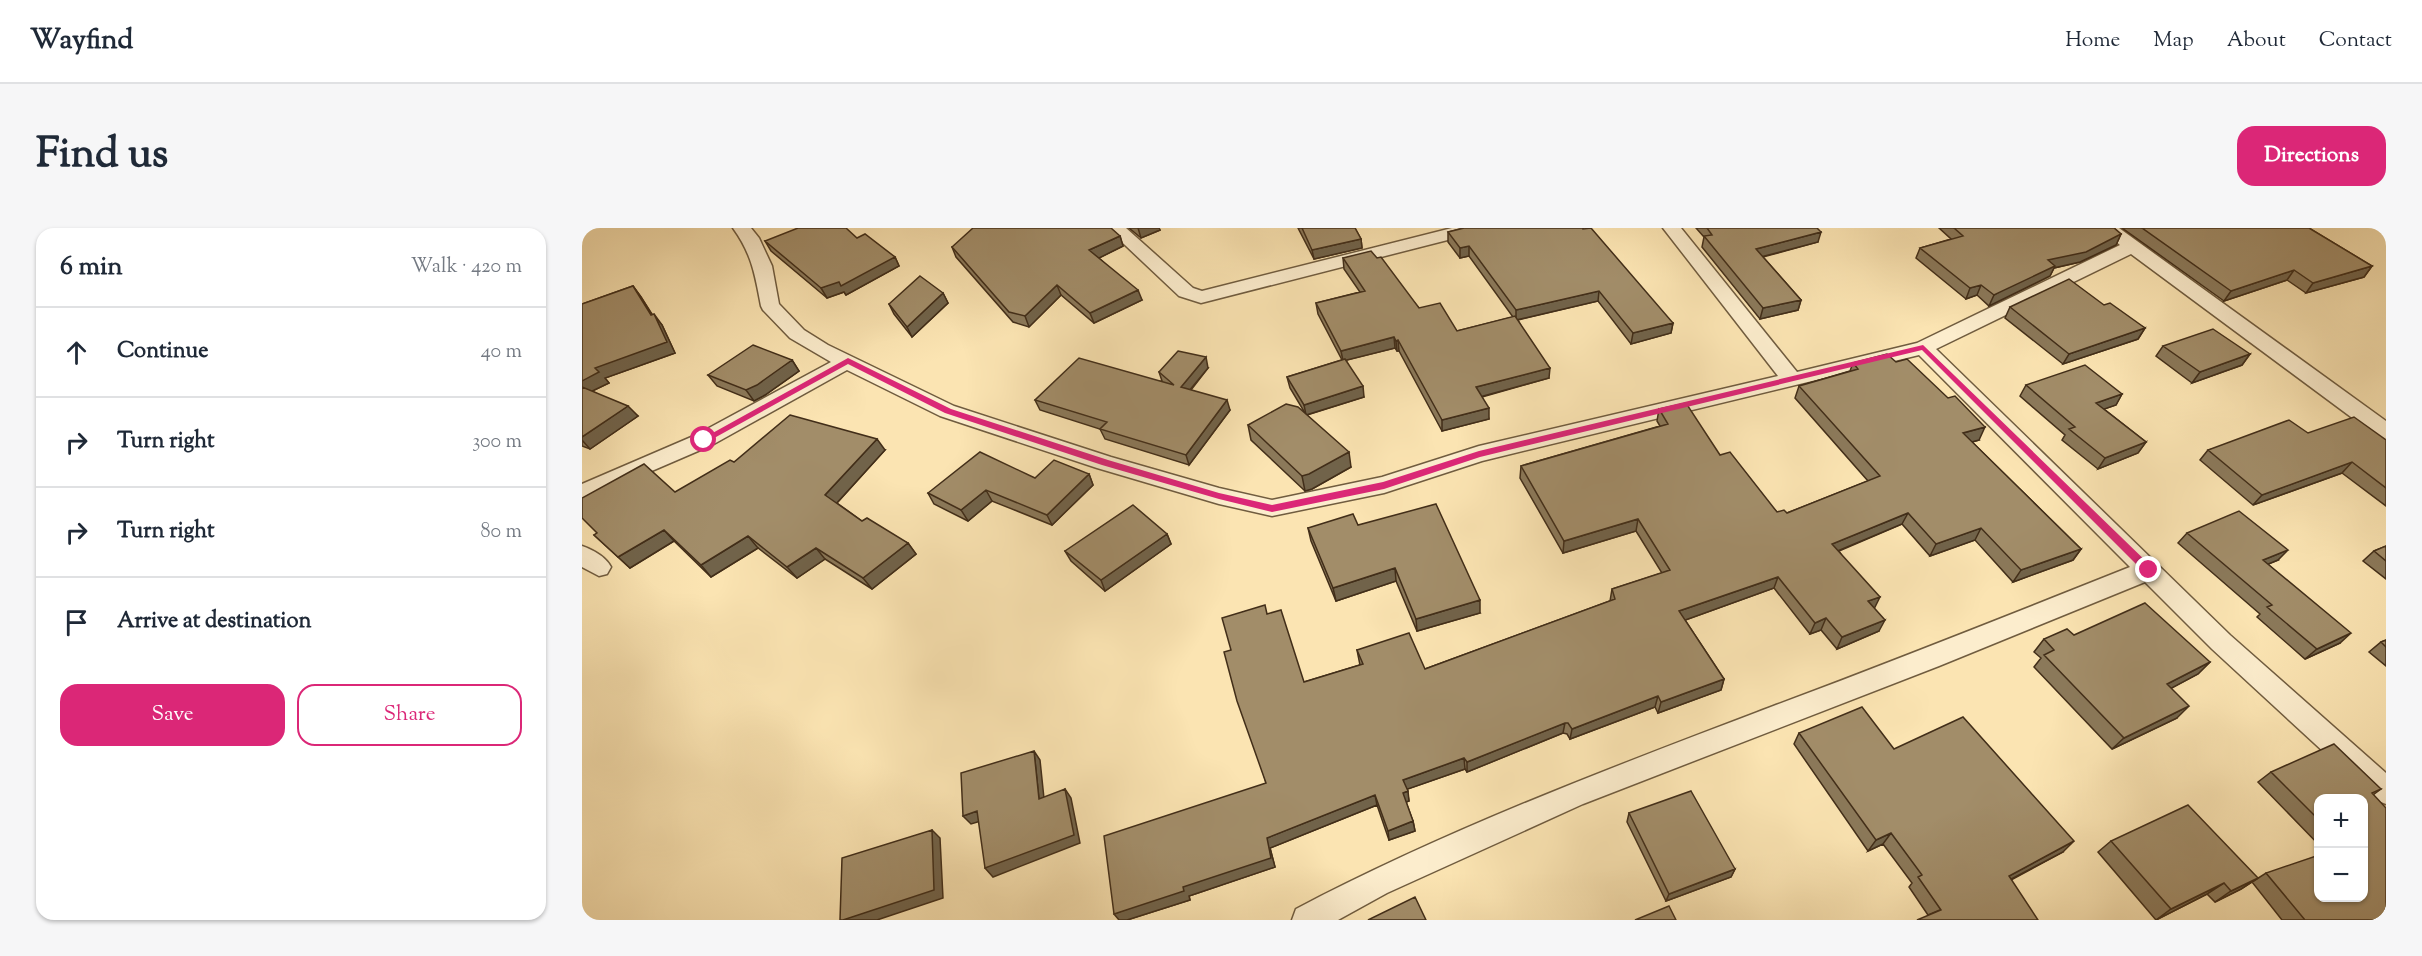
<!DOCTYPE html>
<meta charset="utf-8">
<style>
body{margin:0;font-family:"Sorts Mill Goudy",serif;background:#f6f6f7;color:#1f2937}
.controls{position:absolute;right:18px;bottom:18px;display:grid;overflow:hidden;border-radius:12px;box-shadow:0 2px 4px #0004}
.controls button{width:54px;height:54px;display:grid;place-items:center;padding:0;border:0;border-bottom:2px solid #e0e1e3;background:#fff;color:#1f2937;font:30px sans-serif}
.stop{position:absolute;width:18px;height:18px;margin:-14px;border:4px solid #db2777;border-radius:50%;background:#fff}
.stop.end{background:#db2777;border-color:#fff;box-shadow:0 2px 6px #0008}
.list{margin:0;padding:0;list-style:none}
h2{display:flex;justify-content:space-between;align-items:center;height:78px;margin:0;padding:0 24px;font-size:26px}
h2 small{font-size:20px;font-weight:400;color:#747a83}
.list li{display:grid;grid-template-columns:39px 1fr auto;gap:18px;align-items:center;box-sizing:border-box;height:90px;padding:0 24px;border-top:2px solid #e0e1e3}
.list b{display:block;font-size:22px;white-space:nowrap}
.list em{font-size:20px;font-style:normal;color:#747a83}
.actions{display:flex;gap:12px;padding:18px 24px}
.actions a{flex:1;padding:14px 0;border:2px solid #db2777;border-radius:18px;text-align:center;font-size:21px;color:#db2777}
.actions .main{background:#db2777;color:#fff}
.icon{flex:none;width:33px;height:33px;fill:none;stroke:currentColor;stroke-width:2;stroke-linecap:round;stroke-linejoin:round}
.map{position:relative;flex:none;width:1804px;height:692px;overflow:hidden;border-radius:18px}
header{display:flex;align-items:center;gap:36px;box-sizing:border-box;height:84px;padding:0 30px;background:#fff;border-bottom:2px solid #e0e1e3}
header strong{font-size:28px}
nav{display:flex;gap:33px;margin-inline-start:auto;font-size:21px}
.intro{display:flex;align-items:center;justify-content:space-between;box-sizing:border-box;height:144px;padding:0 36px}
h1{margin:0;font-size:42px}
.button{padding:15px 27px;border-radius:18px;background:#db2777;color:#fff;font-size:21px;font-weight:700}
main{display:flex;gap:36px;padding:0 36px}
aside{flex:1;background:#fff;border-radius:18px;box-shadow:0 2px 4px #0004}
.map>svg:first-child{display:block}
</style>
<header>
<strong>Wayfind</strong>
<nav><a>Home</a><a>Map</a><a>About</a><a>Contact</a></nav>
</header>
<div class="intro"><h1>Find us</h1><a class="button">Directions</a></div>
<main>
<aside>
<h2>6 min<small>Walk · 420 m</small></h2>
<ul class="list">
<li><svg class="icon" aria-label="ahead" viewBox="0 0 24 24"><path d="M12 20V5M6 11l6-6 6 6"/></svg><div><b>Continue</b></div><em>40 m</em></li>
<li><svg class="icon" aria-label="right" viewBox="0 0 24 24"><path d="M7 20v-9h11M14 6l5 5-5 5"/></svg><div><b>Turn right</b></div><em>300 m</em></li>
<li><svg class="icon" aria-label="right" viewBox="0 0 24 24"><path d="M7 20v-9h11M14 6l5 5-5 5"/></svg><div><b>Turn right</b></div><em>80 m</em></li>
<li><svg class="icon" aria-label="arrive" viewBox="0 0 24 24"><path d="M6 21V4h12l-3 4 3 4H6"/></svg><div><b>Arrive at destination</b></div></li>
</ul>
<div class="actions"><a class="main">Save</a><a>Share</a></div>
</aside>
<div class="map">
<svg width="1804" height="692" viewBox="0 0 1804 692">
<rect width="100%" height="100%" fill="#fbe4b2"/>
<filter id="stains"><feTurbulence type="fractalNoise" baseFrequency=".00333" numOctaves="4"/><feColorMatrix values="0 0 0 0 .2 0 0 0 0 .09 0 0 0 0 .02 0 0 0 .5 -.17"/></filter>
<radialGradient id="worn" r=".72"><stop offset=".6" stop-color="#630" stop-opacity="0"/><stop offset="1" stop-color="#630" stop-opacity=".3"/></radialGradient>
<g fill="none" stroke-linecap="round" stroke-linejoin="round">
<g stroke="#705c3f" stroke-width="3">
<path id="street" d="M151,0H169L177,10L190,38L197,76L222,102L246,117L372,178L529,229L637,260L690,272L800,249L897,218L1196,148L1081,0H1099L1215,144L1335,115L1538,17L1517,0H1537L1804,193V211L1796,209L1549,26L1354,121L1648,407L1804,545V576L1794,572L1630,421L1563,354L1357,438L1001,576L805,665L756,692H710L714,681C868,600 1031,539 1194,477C1312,433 1430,386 1548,339L1337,127L900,233L802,265L690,288L637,276L515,240L358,188L265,142L130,217L0,273V256L114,207L249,134L208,110L181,82L179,78C173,47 170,26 151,0Z
M525,0H544L611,60L620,63L870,0H900L897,4L619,75L597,68Z
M0,318C11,322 23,328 29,339L25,346L17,348L0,339Z"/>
</g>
<use href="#street" fill="#fcedcd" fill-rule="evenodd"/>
</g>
<path fill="#8b795a" stroke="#422e19" stroke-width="1.5" d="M547,0H577L578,2L559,10Z
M716,0H773L779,11L780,20L732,31Z
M882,0L1091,95L1089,105L1049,116L1016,73L936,92L967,150L900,169L907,191L860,203L817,123H815L813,120L764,132L782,169L725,187L769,239L730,261L723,263L669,212L666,197L723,185L708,160L705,149L760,132L736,86L734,75L778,64L762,41L761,30H795L837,80L875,103L931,89L887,28L878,30L866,14V4Z
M1114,0H1235L1236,14L1181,29L1219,72L1216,82L1178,91L1120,19L1122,9Z
M1357,0H1532L1539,6L1534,17L1498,34L1472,40L1468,48L1407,78L1395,67L1384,71L1334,30L1338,20L1369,11Z
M1540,0H1727L1790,38L1782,49L1724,65L1705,52L1642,73Z
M538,8L541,18L517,30L560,72L512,95L479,67L447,99L431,94L374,29L370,19Z
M275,10L313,29L317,38L264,67L262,64L245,70L189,23L183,13Z
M51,58L59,69L70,87L80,97L93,125L23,150L27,155L10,163L56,188L8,221L0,218V76Z
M361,65L366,75L330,109L312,86L307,76Z
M1522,77L1563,100L1556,111L1481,136L1423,90L1428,79Z
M1581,118L1668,126L1660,137L1610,155L1574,128Z
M210,132L217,143L183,167L172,173L135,158L126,147Z
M1271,135L1397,212L1390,214L1499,321L1491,332L1431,354L1393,312L1348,328L1320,296L1257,323L1292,380L1297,403L1255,421L1239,402L1228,406L1192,360L1103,392L1142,451L1139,462L1076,485L1073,479L988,511L985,506L981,505L885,544L883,541L825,561L827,573L824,574L831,593L833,603L807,612L795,577L688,620L693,639L607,668L608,672L545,692L684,555L649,422L685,386L722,454L778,437L775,422L843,441L1028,373L1030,361L1080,345L1054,303L981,325L938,250L939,238L1078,198L1075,193L1077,181L1138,227L1195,284L1205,285L1286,253L1213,170L1217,158L1268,143Z
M626,140L609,162L648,182L607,237L523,211L518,201L458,182L453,172L580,153L577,144Z
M1444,157L1540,166L1534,177L1522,181L1564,214L1556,225L1516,241L1480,212L1483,207L1438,168Z
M1726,205L1804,212V278L1760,245L1671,277L1618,232L1626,222Z
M303,222L255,275L280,293L326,315L334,326L290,361L243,331L215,350L176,320L129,349L92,313L48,340L12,307L152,234Z
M507,246L511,257L470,297L410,273L386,293L352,276L346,265L453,250Z
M776,297L898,385L835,403L814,353L754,373L729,313L726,300Z
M1605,305L1696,332L1686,336L1758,415L1723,431L1675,389L1678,386L1596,315Z
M585,306L589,316L523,363L489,333L483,323Z
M1804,318V351L1781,333L1792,323Z
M1492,407L1628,434L1616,446L1589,460L1595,490L1530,521L1452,439L1459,430L1452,424L1462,411Z
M1804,412V438L1787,424L1799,414Z
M1217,505L1312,521L1481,624L1429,652L1346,687L1327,659L1330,655L1301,616L1286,623L1212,516Z
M1689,544L1799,561L1791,567L1804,692H1700L1670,654L1684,645L1782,669V570H1737V617L1676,554Z
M1047,585L1153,641L1149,649L1084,673L1045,594Z
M1529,613L1676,650L1659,661L1633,674L1625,666L1574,692L1516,624Z"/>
<path fill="#71634a" stroke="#422e19" stroke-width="1.5" d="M556,0H577L578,2L559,10Z
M1239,4L1236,14L1171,31L1174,21Z
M1539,6L1534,17L1498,34L1472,40L1468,48L1407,78L1412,67L1466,32Z
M538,8L541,18L511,33L507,22Z
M779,11L780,20L732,31L730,22Z
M887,18V28L878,30V20Z
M313,29L317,38L264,67L262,64L245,70L239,60Z
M1790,38L1782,49L1724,65L1731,55Z
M1712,42L1705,52L1642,73L1649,63Z
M475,57L479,67L447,99L443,88Z
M1399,57L1395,67L1384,71L1388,60Z
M51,58L59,69L77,97L72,86L80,97L93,125L23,150L27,155L2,167L0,165V153L69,87Z
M556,62L560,72L512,95L508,85Z
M1017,63L1016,73L934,92V82Z
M361,65L366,75L330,109L325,99Z
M1219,72L1216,82L1178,91L1181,80Z
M1091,95L1089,105L1049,116L1051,105Z
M1563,100L1556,111L1481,136L1487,126Z
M812,109L813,120L761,133L759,123Z
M816,112L817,123H815L814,113Z
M1668,126L1660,137L1610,155L1618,144Z
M624,129L626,140L602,169L599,159Z
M210,132L217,143L183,167L172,173L164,162Z
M968,140L967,150L894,170V159Z
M781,158L782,169L724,187L722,177Z
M1540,166L1534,177L1508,186L1514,175Z
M645,172L648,182L607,237L604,227Z
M46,178L56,188L8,221L0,212V209Z
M907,180V191L860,203V192Z
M1403,199L1397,212L1375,218L1381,205Z
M295,211L303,222L252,278L243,267Z
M1564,214L1556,225L1516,241L1523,230Z
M767,224L769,239L730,261L723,263L720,248Z
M1770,234L1760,245L1671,277L1680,267Z
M507,246L511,257L470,297L465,287Z
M404,262L410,273L386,293L379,282Z
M1326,285L1320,296L1246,327L1250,316Z
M1056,291L1054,303L981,325L982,313Z
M1399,300L1393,312L1348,328L1354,316Z
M82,302L92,313L48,340L36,329Z
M585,306L589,316L523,363L519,352Z
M166,308L176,320L129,349L119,337Z
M326,315L334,326L290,361L281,350Z
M234,320L243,331L215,350L205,339Z
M1499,321L1491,332L1431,354L1439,342Z
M1706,322L1696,332L1672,342L1681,332Z
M813,340L814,353L754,373L751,360Z
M1196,349L1192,360L1095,395L1097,383Z
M1298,369L1292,381L1286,373Z
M898,372V385L835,403L834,391Z
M1244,390L1239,402L1228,406L1233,395Z
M1303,392L1297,403L1255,421L1260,409Z
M1769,405L1758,415L1723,431L1735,421Z
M1628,434L1616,446L1573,469L1585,456Z
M1142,451L1139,462L1076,485L1079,474Z
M1076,468L1073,479L988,511L990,501Z
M1607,478L1595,490L1530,521L1542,510Z
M983,495L981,505L885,544V534Z
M452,523L458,532L463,580L457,571Z
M882,530L883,541L823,562L821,552Z
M483,561L489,570L498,615L411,649L403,640Z
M826,563L827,573L822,575L821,565Z
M793,567L795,577L688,620L693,639L607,668L608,672L545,692H537L532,686L601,659L685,610Z
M395,583L402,592L389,596L381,588Z
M831,593L833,603L807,612L806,603Z
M350,602L358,610L361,670L295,692H261Z
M1309,605L1301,616L1286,623L1294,612Z
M1492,613L1481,624L1416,658L1427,648Z
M1153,641L1149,649L1084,673L1087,666Z
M1676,650L1659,661L1633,674L1649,663Z
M1642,655L1625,666L1574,692L1589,681Z"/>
<path fill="#a28d69" stroke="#422e19" stroke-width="1.5" d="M216,0H264L275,10L283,6L313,29L259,58L257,54L239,60L183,13Z
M391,0H529L538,8L507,22L556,62L508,85L475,57L443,88L427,84L370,19Z
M720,0H773L779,11L730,22Z
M882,0H1001V1L1009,0L1091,95L1051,105L1017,63L934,82L887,18L878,20L866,4Z
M1125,0H1235L1239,4L1174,21L1219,72L1181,80L1122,8L1130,7Z
M1372,0H1532L1539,6L1504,24L1466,32L1473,38L1412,67L1399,57L1388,60L1338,20L1381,8Z
M1560,0H1727L1790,38L1731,55L1712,42L1649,63Z
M789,23L795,30L799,29L837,80L858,75L875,103L933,88L968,140L894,159L907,180L860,192L816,112L814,113L812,109L759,123L734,75L783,63L761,30Z
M338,48L361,65L325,99L307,76Z
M1487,51L1522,77L1528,75L1563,100L1487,126L1428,79Z
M51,58L69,87L72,86L85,114L13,140L17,144L0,153V76Z
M1631,101L1668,126L1618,144L1581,118Z
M171,117L210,132L175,157L164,162L126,147Z
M596,123L624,129L599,159L645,172L604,227L518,201L525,194L453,172L497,130L592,157L577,144Z
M1305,126L1314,134L1325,131L1366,170L1373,168L1403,199L1381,205L1499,321L1439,342L1399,300L1354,316L1326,285L1250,316L1298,369L1286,373L1303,392L1260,409L1244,390L1233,395L1196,349L1097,383L1142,451L1079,474L1076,468L990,501L986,495H983L885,534L882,530L821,552L826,563L821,565L831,593L806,603L793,567L685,610L689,630L601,659L602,663L532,686L522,608L684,555L655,473L642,424L649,422L640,390L683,377L685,386L699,382L722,454L781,436L775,422L827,405L843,441L1033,371L1030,361L1088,342L1056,291L982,313L939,238L1086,196L1077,181L1104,175L1138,227L1148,224L1195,284L1202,282L1205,285L1298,248L1217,158L1276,141L1271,135Z
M763,131L781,158L722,177L705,149Z
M1503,137L1540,166L1514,175L1564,214L1523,230L1487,201L1493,199L1444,157Z
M0,159L46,178L0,209Z
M704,176L716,179L767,224L727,246L720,248L666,197Z
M208,187L295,211L243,267L280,293L285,290L326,315L281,350L234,320L205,339L166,308L119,337L82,302L36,329L12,307L15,305L0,290V270L62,236L93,264L148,232L152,234Z
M1772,189L1804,212V260L1770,234L1680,267L1626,222L1707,192L1726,205Z
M398,224L453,250L472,232L507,246L465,287L404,262L379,282L346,265Z
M854,276L898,372L834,391L813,340L751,360L726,300L771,286L776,297Z
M551,277L585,306L519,352L483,323Z
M1657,283L1706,322L1681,332L1769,405L1735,421L1685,379L1690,377L1605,305Z
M1804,318V333L1792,323Z
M1563,375L1628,434L1585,456L1607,478L1542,510L1462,427L1472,422L1462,411L1485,401L1492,407Z
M1804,412V419L1799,414Z
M1280,479L1312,521L1381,489L1492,613L1427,648L1456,692H1335L1359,682L1336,649L1340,647L1309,605L1294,612L1217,505Z
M1752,516L1799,561L1790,565L1804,580V692H1723L1684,645L1737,627V669H1782V570H1737V592L1689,544Z
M452,523L457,571L483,561L492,607L403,640L395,583L381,588L379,545Z
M1109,563L1153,641L1087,666L1047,585Z
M1606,577L1676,650L1649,663L1642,655L1589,681L1529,613Z
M350,602L352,662L261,692H258L260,630Z
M833,669L844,692H786Z
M1087,678L1094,692H1053Z"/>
<path fill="#db2777" d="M1341,117L1570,339V345H1563L1340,122L898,229L802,261L690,284L637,271L520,237L363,185L266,136L125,214L118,212L266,130L369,181L526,232L637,265L690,277L801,254L897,223Z"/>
<rect width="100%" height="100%" filter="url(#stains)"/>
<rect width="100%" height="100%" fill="url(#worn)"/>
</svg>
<div class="controls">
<button>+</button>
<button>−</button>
</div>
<div class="stop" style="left:122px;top:212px"></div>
<div class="stop end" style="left:1567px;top:342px"></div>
</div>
</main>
